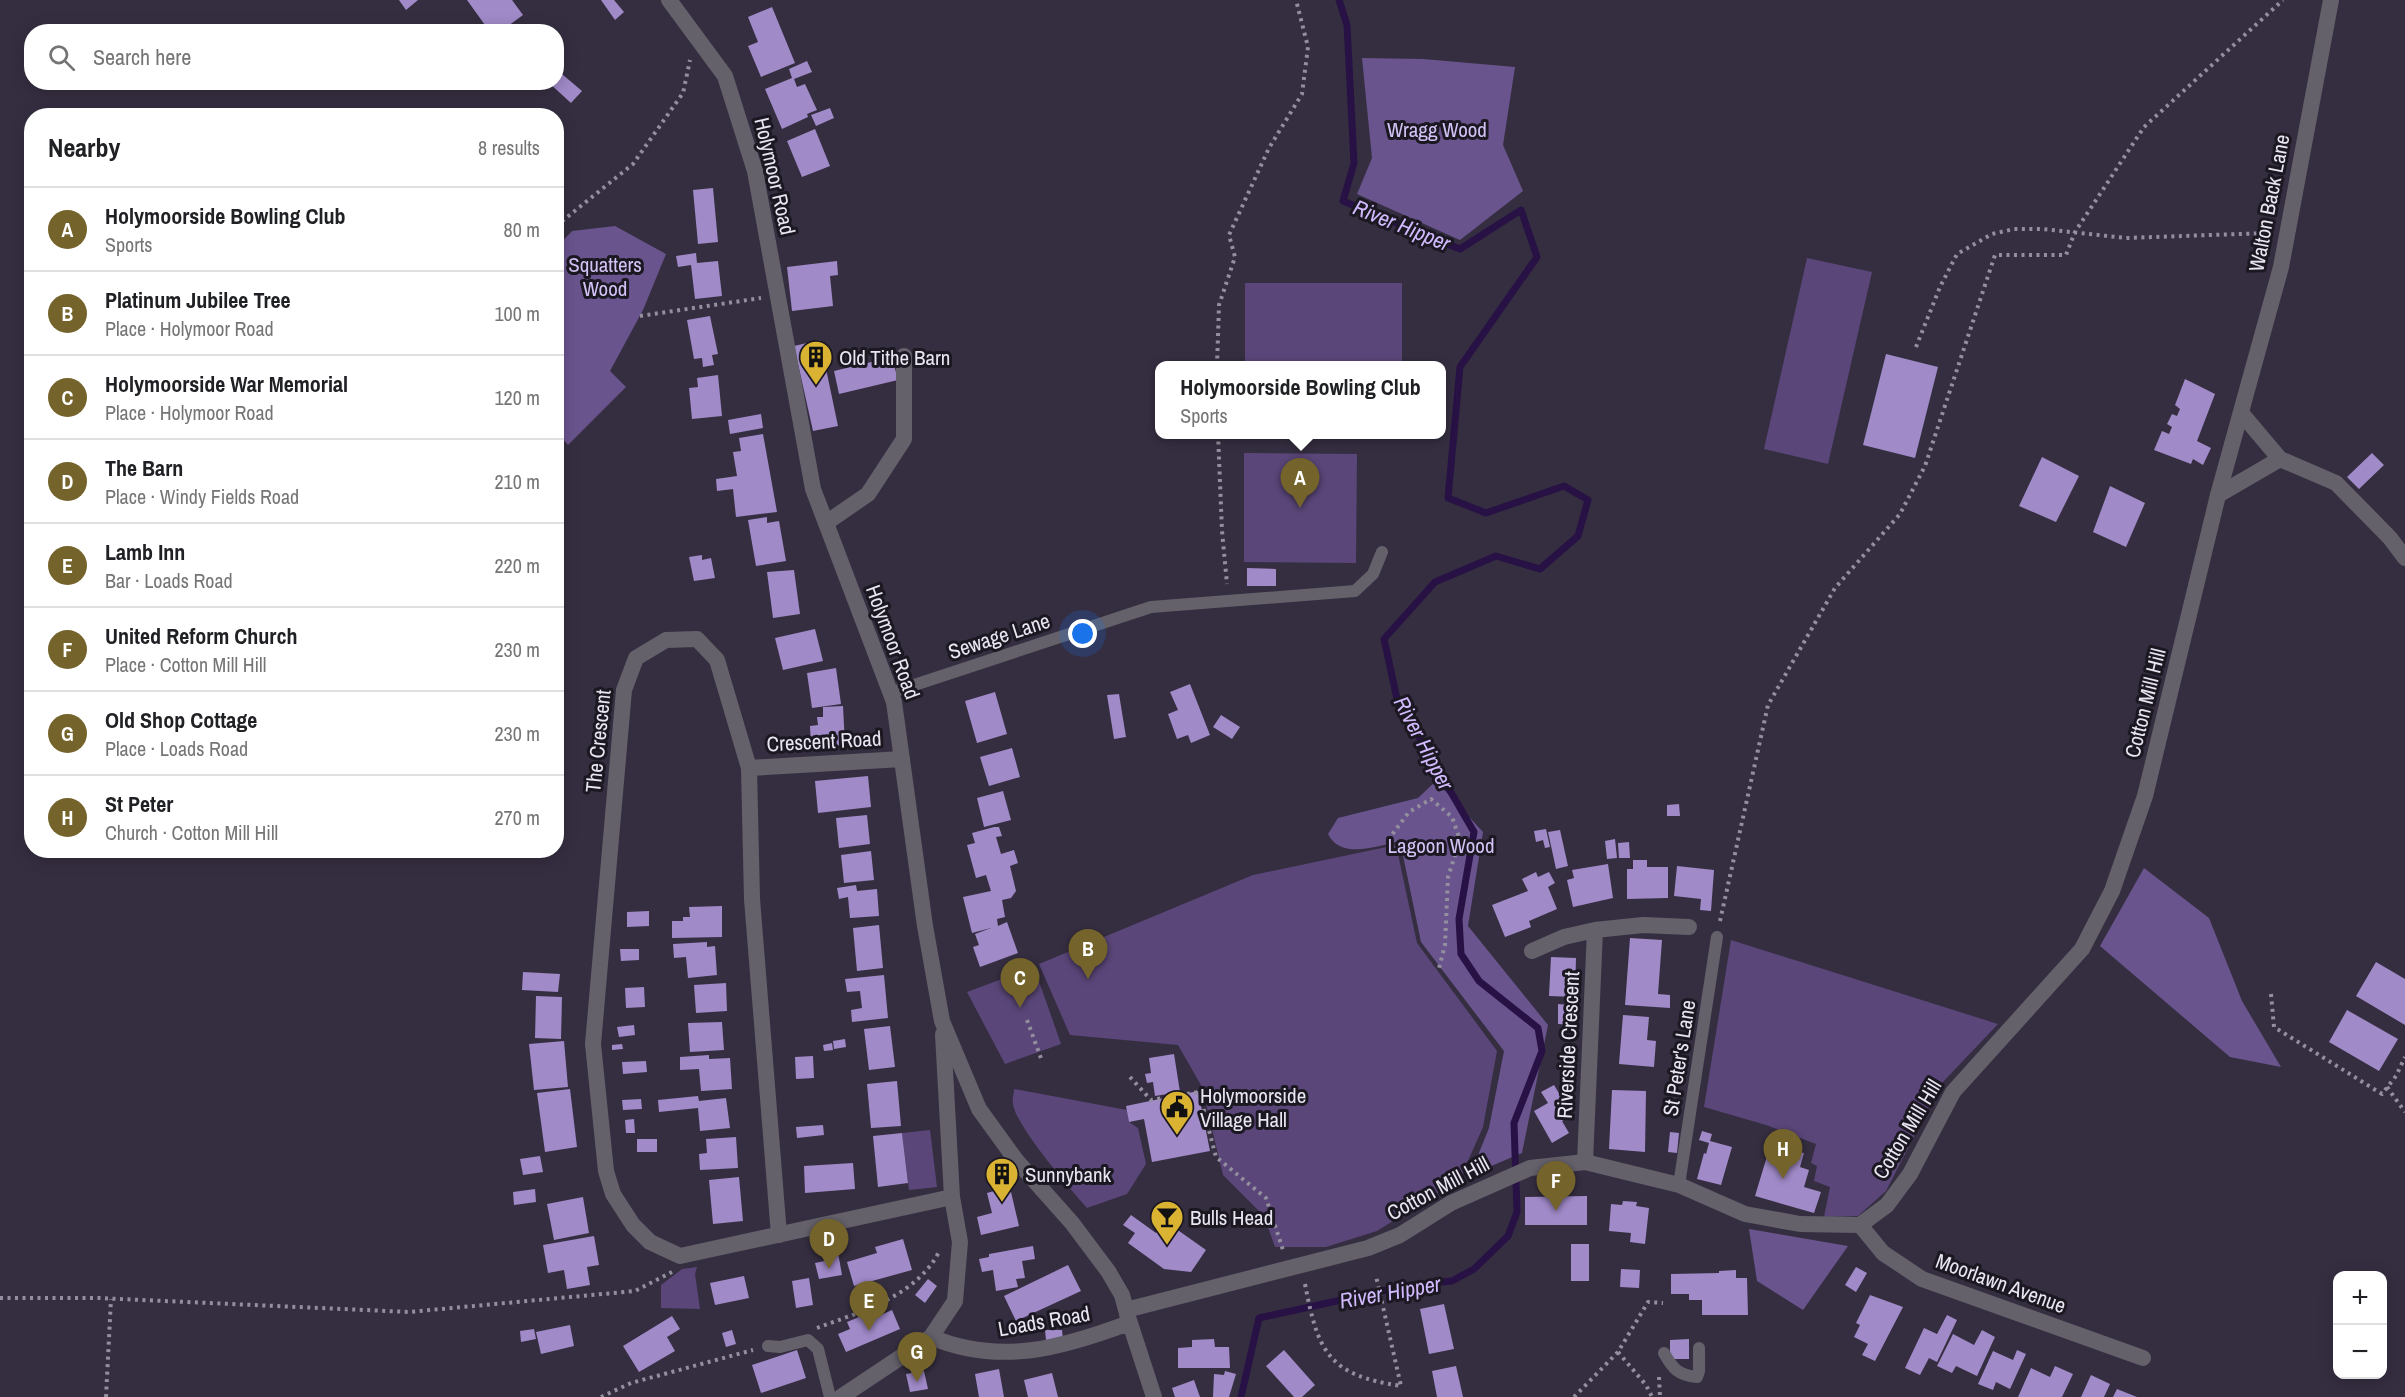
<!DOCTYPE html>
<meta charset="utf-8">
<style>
body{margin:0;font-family:"Archivo Narrow",sans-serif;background:#f2f2f2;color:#202124}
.controls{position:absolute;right:18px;bottom:18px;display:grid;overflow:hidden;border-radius:12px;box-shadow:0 3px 15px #0003}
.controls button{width:54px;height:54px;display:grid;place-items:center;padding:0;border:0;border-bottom:2px solid #e0e0e0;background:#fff;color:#202124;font:30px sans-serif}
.you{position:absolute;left:1083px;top:634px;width:21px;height:21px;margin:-15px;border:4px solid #fff;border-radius:50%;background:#1a73e8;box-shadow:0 0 0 9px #1a73e833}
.badge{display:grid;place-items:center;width:39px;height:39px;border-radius:50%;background:#74632b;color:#fff;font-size:20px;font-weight:700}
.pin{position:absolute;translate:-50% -50px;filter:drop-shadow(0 2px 3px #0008)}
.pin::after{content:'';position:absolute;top:32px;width:21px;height:18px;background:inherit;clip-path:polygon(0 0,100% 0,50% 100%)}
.popup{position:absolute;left:1155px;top:361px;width:291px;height:78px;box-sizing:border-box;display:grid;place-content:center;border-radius:12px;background:#fff;filter:drop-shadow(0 2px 4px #0005);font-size:20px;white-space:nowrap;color:#757577}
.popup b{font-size:22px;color:#202124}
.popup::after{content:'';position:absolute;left:50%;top:100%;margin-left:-12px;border:12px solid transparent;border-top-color:#fff}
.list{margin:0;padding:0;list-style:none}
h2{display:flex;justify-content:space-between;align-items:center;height:78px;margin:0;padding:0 24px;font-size:26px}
h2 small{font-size:20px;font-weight:400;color:#757577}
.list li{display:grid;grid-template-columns:39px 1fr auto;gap:18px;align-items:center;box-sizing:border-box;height:84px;padding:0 24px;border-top:2px solid #e0e0e0}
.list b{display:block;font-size:22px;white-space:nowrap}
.list p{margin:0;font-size:20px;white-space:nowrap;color:#757577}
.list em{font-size:20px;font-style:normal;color:#757577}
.icon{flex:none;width:33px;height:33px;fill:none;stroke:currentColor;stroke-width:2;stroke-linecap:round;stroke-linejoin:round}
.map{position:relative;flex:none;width:2405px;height:1397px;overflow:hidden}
.search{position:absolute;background:#fff;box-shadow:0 3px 15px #0003;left:24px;top:24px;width:540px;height:66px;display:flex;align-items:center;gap:15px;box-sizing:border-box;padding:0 21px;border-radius:24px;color:#757577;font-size:22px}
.panel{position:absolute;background:#fff;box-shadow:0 3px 15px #0003;left:24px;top:108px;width:540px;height:750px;border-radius:24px}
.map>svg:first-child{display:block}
</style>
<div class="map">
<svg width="2405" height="1397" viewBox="0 0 2405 1397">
<rect width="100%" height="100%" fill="#352e41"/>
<path fill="#5a4679" d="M1807,258L1872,272L1828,464L1764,449Z
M1245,283H1402V365H1245Z
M1244,453L1357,454L1356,563L1244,562Z
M1396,845L1417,943L1497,1051L1483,1127L1460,1179L1377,1231L1326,1247H1275L1264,1216L1223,1175L1202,1087L1178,1045L1070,1035L1039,964L1253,875Z
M1731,940L1998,1024L1941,1084L1886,1191L1858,1216L1824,1217L1830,1187L1814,1181L1817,1166L1811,1163L1816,1144L1766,1125L1704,1107Z
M1034,967L1061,1044L1005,1064L967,992Z
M1014,1089L1127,1110L1129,1122L1138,1128L1146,1164L1127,1194L1087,1208C1071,1190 1015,1125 1013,1104C1012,1099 1014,1094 1014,1089Z
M930,1130L937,1187L909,1190L902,1133Z
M697,1267L695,1274L700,1309L661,1308V1285L682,1269Z"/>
<path fill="#69548d" d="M1362,58L1423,59L1515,67L1503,145L1523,191L1460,240L1357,194L1372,158Z
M615,226L666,254L643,310L610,371L626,387L568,445L557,432V247L572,231Z
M1436,781L1483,832L1468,926L1548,1025L1522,1153L1470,1175L1489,1128L1504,1051L1421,942L1400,841C1380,845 1341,861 1328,834L1338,818L1418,798Z
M2144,868L2209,918L2242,1001L2281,1067L2230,1057L2100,946Z
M1749,1229L1848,1246L1803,1310L1757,1281Z"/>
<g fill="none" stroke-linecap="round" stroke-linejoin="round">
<path stroke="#281144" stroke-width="7" d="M1241,1397L1259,1318L1405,1286L1452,1281L1474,1269L1508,1236L1517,1212L1514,1123L1542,1051L1538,1028L1479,981L1461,954L1459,919L1474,832L1397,699L1384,639L1435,582L1496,556L1540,569L1578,536L1588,500L1564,486L1486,513L1448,498L1460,367L1537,257L1521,210L1460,249L1343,201L1354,163L1347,25L1339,0"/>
</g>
<path fill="#a08ac8" d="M399,0H418L406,10Z
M467,0H512L523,15L500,32H490Z
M601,0H614L624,12L615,20Z
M772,7L795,63L761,77L748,46L758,42L748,17Z
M807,61L812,72L794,79L797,87L805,84L817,110L807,114L808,117L782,129L765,89L792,78L789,69Z
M556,69L582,91L571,103L548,82H556Z
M511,82H545L539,90L530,83L525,88H517Z
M830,108L834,118L816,126L811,115Z
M815,129L830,166L802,177L787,141Z
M713,188L718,242L698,244L693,190Z
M696,253L697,263L718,261L722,296L695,299L691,265L678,267L676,256Z
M837,261L838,275L830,276L833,306L792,311L787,267Z
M710,316L718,354L712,355L714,365L703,367L702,358L694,359L687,320Z
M820,340L838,426L813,431L794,346Z
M1886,354L1938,367L1915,458L1863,445Z
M892,357L898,380L839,394L834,371Z
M718,375L722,416L692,419L689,388L698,387L697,378Z
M2185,379L2215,394L2197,441L2211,448L2203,465L2193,459L2191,464L2154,450L2162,431L2169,434L2172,427L2167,424L2172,414L2177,416L2180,409L2175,405Z
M761,414L763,428L730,434L728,420Z
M763,434L777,512L736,517L733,489L717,491L716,479L737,476L733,452L741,451L739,438Z
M2372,453L2384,465L2359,489L2347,477Z
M2042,457L2079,476L2056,522L2019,506Z
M2110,486L2145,503L2126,547L2093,532Z
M767,517V523L779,521L786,561L756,566L748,520Z
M702,555V560L711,558L715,578L694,581L689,557Z
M1247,568L1276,569V586H1247Z
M794,570L800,614L773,618L767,572Z
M815,629L823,661L783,670L775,638Z
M836,668L841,704L812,708L807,673Z
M1190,684L1210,735L1191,743L1188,735L1177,739L1168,714L1178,710L1170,692Z
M995,692L1007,734L977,743L965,701Z
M1119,694L1126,737L1114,739L1107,695Z
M843,706L845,745L811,747L810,726L818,725L817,717H823V707Z
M1221,715L1240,727L1232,739L1213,727Z
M1012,748L1020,777L989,786L980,757Z
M868,776L871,807L818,813L815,781Z
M1003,791L1011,820L984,827L977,798Z
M1679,804L1680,816H1667V805Z
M867,815L870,844L839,848L836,818Z
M994,827H999L1002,836L996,837L1001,854L1014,850L1018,863L1010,866L1016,891L1011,898L1002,900L1005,917L997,919L998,926L1007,922L1018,953L980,967L973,947L979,945L975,934L991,928L972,933L963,897L991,891L986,875L976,878L967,845L975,843L972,833Z
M1546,829L1550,847L1545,848L1543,840L1536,842L1534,831Z
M1560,830L1568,866L1556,869L1548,832Z
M1615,839L1617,858L1607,859L1605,841Z
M1629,842L1630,858H1619L1618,843Z
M871,851L874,880L844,883L841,855Z
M1633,860H1647V867H1668V898L1627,899V869H1633Z
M1608,864L1613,898L1573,907L1567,880L1574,878L1572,870Z
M1677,866L1714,870L1711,911L1700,910L1701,899L1674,896Z
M1536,872L1538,877L1549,872L1555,883L1548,887L1557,909L1529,921L1531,927L1505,937L1492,905L1528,891L1522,879Z
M856,885L857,891L877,889L879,916L850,918L848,897L839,899L837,888Z
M722,906V937L672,938V921H683V917H690L689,907Z
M649,911V926L627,927V912Z
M879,925L883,968L857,971L853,928Z
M1630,938L1662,940L1658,994L1670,995V1008L1625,1005Z
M707,942V947L715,946L717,975L688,978L686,957L674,958L673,944Z
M620,949H639V960L621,961Z
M1551,957L1576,958L1575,997L1549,996Z
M2376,962L2405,979V1025L2356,996Z
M523,972L560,974L558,992L522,990Z
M884,975L888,1018L852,1022L851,1010L862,1008L860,991L847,992L845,979Z
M726,983L727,1011L696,1013L694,985Z
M644,987L645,1007L626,1008L625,988Z
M536,996L562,997L561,1039L535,1038Z
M1558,1004L1568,1005V1012H1576L1575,1025L1558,1024Z
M2347,1010L2398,1039L2379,1071L2329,1042Z
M1623,1015L1649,1017L1647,1040L1656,1041L1654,1067L1619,1064Z
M722,1022L724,1050L690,1052L688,1023Z
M634,1025L635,1035L619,1037L617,1027Z
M890,1026L895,1067L869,1070L864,1029Z
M845,1039L846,1047L834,1049L833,1041Z
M564,1041L568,1087L534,1090L529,1044Z
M832,1043L833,1050L824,1051L823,1045Z
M622,1044L623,1049L612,1050V1045Z
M1174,1054L1180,1092L1155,1096L1153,1082L1147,1083L1145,1074L1151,1073L1149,1058Z
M709,1055V1059L730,1058L732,1089L701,1091L699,1069L680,1070V1057Z
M813,1056L814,1078L796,1079L795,1057Z
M646,1061L647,1072L623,1074L622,1062Z
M897,1081L901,1126L871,1128L867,1084Z
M1554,1085L1560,1095L1565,1091L1572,1102L1563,1107L1569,1117L1562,1121L1569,1133L1552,1143L1534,1111L1548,1103L1541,1092Z
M570,1089L577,1147L545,1152L537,1093Z
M1612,1090L1646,1091L1645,1152L1609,1149Z
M1198,1091L1210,1151L1152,1162L1144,1119L1129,1122L1126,1106Z
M698,1096L699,1101L726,1098L730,1128L700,1131L698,1108L659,1112L658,1100Z
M641,1099L642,1109L623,1110L622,1100Z
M634,1119L635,1133H626L625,1120Z
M823,1125L824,1135L797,1138L796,1127Z
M1702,1131L1712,1134L1710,1141L1732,1147L1721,1185L1697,1179L1704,1153L1706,1154L1709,1143L1699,1140Z
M1670,1132L1679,1133L1677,1153L1668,1152Z
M902,1133L908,1183L878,1187L873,1136Z
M736,1137L738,1168L700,1170L699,1154L707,1153L706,1139Z
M637,1139H657V1152H637Z
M1781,1139L1800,1145L1798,1152L1804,1153L1800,1167L1809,1170L1804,1187L1821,1192L1814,1213L1755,1196L1771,1143L1779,1145Z
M540,1156L543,1172L523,1175L520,1159Z
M853,1163L855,1189L805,1193L804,1166Z
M739,1177L743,1221L713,1224L709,1180Z
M1004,1188L1006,1194L1011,1192L1019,1226L981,1235L977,1217L992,1213L987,1193Z
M535,1189L536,1202L514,1205L513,1192Z
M1587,1196V1225H1525V1197Z
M583,1197L589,1233L554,1240L547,1204Z
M1623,1201L1637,1202L1636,1206L1649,1208L1645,1244L1630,1242L1631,1233L1609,1231L1611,1204L1622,1205Z
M1131,1215L1156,1233L1165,1221L1206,1250L1191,1272L1164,1269L1128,1243L1135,1233L1123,1225Z
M594,1236L599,1265L587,1267L590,1285L567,1289L564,1270L548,1273L543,1245Z
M903,1239L912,1270L854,1286L847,1262L877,1253L875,1247Z
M1571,1244H1589V1281H1571Z
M1033,1246L1035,1259L1022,1261L1025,1278L1016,1279L1018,1287L996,1291L993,1270L982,1272L979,1259L989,1257V1254Z
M837,1247L842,1275L819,1279L815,1263L829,1260L827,1249Z
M1068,1265L1081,1291L1016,1321L1004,1296Z
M1856,1267L1867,1273L1856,1292L1845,1285Z
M1621,1269L1640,1270L1639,1288L1620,1287Z
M1736,1270V1278H1747L1748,1315H1702V1300H1689V1294H1671V1274L1719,1273V1271Z
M744,1276L749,1298L715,1305L710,1283Z
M809,1278L813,1305L796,1308L792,1281Z
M928,1279L937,1286L925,1303L915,1295Z
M1870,1295L1903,1307L1875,1361L1862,1355L1868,1344L1854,1337L1860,1325L1856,1323Z
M1444,1304L1454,1349L1429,1354L1420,1309Z
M878,1309L881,1315L892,1310L900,1329L846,1352L838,1334L850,1329L847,1322Z
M1947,1315L1957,1320L1937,1362L1929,1358L1920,1375L1905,1368L1924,1328L1937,1334Z
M672,1316L680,1329L667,1337L675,1351L639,1372L623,1346Z
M570,1325L574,1346L541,1354L536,1332Z
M534,1329L536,1339L521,1342L520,1331Z
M732,1330L736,1344L726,1347L722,1333Z
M1045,1330H1062L1063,1340H1046Z
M1982,1330L1995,1337L1977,1376L1956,1366L1952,1373L1937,1366L1953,1334L1974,1345Z
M1214,1339L1215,1347H1229L1230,1368H1178V1348L1192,1347V1340Z
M1689,1339V1359H1670V1340Z
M797,1350L806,1378L761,1393L752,1365Z
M1284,1350L1315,1385L1302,1397H1294L1266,1366Z
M2017,1350L2026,1354L2010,1389L1996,1382L1993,1390L1978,1384L1993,1351L2013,1360Z
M1456,1366L1463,1397H1437L1432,1371Z
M2055,1366L2073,1374L2062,1397H2018L2031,1368L2050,1377Z
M999,1369L1004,1397H979L975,1374Z
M924,1371L928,1389L910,1392L906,1374Z
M1225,1371L1236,1374L1229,1397H1213L1214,1374L1224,1375Z
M1052,1373L1058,1397H1028L1024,1380Z
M2091,1375L2110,1384L2104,1397H2081Z
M1194,1380L1200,1397H1175L1172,1388Z
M2117,1389L2137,1397H2113Z"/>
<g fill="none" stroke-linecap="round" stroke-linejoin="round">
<path stroke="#948f9e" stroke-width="4" stroke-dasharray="3 4.5" stroke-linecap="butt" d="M556,226L633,164L683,93L690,60
M640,316L761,298
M1916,347L1940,287L1957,254L1992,234L2014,229H2043L2126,238L2268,233
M1217,366L1219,305L1235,257L1229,235L1269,148L1302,94L1308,47L1296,0
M1218,434L1222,531L1227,584
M1388,840L1409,812L1431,799L1452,817L1460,840L1448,877L1445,945L1438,972
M1720,921L1768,705L1835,588L1900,514L1925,466L1995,255H2066L2075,232L2144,127L2283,0
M2271,994L2274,1027L2382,1094L2396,1076L2405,1057
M1027,1020L1042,1061
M1130,1077L1151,1100L1199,1092L1216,1157L1266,1198L1283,1250
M2387,1087L2405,1112
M1305,1284C1318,1352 1328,1375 1401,1386L1376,1276
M0,1298H98L409,1312L635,1291L672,1272
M817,1328C862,1311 915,1297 939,1252
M1618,1352L1646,1385L1652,1397
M1659,1377L1660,1397
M106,1397L111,1299
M601,1397L631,1383L753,1350
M1574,1397L1618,1352L1648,1302L1663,1303"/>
<path stroke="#64616b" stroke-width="12" d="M890,693L1151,607L1355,591L1373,574L1382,552
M1679,1185L1717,937
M768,1346L780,1347L808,1340L818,1349L830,1397
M1664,1353C1673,1369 1678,1375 1697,1377L1699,1371V1348"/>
<path stroke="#64616b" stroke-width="16" d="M2242,414L2280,459L2336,483L2390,538L2405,558
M2218,495L2280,459
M826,523L868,494L904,439V356
M749,768L902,759
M1595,930L1643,925L1689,927
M1532,951L1564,937L1595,930L1585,1162
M1860,1225L1883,1253L1922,1279L2143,1358
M779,1235L752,899L749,768L717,660L697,639L666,640L636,658L624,690L593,1044L606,1171L613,1194L633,1225L650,1242L680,1256L952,1197
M1127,1314L1154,1397
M931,1337C1000,1366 1062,1348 1129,1323"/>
<path stroke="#64616b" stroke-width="16" d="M669,0L725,76L755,171L813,489L894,702L925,926L942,1021L979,1109L1016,1160L1072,1223L1108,1271L1122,1295L1126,1310L1368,1248L1400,1235L1451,1203L1530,1168L1585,1162L1679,1185L1745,1214L1800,1224L1860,1225L1887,1205L1910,1174L1953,1092L2082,949L2112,891L2145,796L2218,495L2281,267L2331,0
M841,1397L931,1337L955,1301L960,1242L952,1197L943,1034"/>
</g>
<defs>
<g id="building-pin" transform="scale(1.725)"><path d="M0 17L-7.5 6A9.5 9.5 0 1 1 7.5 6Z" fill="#dab333" stroke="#1b1821"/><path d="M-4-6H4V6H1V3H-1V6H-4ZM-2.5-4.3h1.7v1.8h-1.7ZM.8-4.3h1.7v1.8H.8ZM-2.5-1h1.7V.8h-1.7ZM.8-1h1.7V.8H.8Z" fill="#111"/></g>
<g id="civic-pin" transform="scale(1.725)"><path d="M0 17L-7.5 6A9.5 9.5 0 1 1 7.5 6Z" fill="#dab333" stroke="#1b1821"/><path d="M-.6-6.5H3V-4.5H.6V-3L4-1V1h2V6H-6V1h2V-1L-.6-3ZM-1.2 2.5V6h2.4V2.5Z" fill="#111"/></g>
<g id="bar-pin" transform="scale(1.725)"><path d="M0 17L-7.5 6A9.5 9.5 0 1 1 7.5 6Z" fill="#dab333" stroke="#1b1821"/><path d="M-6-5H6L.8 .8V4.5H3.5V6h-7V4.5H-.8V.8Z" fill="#111"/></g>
</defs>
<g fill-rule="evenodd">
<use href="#building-pin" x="816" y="357"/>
<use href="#civic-pin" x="1177" y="1107"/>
<use href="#building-pin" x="1002" y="1174"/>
<use href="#bar-pin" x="1167" y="1217"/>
</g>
<g text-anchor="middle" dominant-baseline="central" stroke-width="6" stroke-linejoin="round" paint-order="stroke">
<g font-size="21" fill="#d3c2f5" stroke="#1b1821">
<text x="1437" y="129">Wragg Wood</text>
<text x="605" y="264">Squatters<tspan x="605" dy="24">Wood</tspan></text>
<text x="1441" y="845">Lagoon Wood</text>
</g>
<g font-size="21" fill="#e9e5f2" stroke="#1b1821">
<text transform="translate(775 176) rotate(77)">Holymoor Road</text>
<text transform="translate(2269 203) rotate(-79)">Walton Back Lane</text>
<text transform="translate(999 636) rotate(-18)">Sewage Lane</text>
<text transform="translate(893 642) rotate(70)">Holymoor Road</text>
<text transform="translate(2145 703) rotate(-76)">Cotton Mill Hill</text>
<text transform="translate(598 741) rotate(-84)">The Crescent</text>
<text transform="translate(824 741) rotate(-3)">Crescent Road</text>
<text transform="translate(1568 1045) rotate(-87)">Riverside Crescent</text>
<text transform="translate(1679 1058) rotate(-81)">St Peter's Lane</text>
<text transform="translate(1907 1129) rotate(-59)">Cotton Mill Hill</text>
<text transform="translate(1438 1188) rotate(-28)">Cotton Mill Hill</text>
<text transform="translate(2001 1283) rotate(20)">Moorlawn Avenue</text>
<text transform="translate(1044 1321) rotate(-10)">Loads Road</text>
</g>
<g font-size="21" fill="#e9e5f2" stroke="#1b1821" text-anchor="start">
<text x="839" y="357">Old Tithe Barn</text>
<text x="1200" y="1095">Holymoorside<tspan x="1200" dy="24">Village Hall</tspan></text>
<text x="1025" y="1174">Sunnybank</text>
<text x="1190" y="1217">Bulls Head</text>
</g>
<g font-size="22" font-style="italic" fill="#d1b9fd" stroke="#1b1821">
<text transform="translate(1402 225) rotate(22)">River Hipper</text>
<text transform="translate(1424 743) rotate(62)">River Hipper</text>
<text transform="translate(1390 1292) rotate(-10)">River Hipper</text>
</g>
</g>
</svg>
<div class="controls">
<button>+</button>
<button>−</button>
</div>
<div class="you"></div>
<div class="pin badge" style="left:1300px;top:508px">A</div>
<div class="popup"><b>Holymoorside Bowling Club</b>Sports</div>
<div class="pin badge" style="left:1088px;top:979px">B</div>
<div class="pin badge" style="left:1020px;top:1008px">C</div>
<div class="pin badge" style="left:829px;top:1269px">D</div>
<div class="pin badge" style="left:869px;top:1331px">E</div>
<div class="pin badge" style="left:1556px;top:1211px">F</div>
<div class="pin badge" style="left:917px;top:1382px">G</div>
<div class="pin badge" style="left:1783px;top:1179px">H</div>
<div class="search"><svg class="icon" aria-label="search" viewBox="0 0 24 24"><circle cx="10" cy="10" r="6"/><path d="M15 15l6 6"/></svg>Search here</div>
<section class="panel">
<h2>Nearby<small>8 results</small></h2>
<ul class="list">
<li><span class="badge">A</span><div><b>Holymoorside Bowling Club</b><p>Sports</p></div><em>80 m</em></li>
<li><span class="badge">B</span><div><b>Platinum Jubilee Tree</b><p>Place · Holymoor Road</p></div><em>100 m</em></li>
<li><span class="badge">C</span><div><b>Holymoorside War Memorial</b><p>Place · Holymoor Road</p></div><em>120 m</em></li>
<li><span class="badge">D</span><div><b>The Barn</b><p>Place · Windy Fields Road</p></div><em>210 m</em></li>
<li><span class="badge">E</span><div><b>Lamb Inn</b><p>Bar · Loads Road</p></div><em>220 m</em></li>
<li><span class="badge">F</span><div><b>United Reform Church</b><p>Place · Cotton Mill Hill</p></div><em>230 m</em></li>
<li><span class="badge">G</span><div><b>Old Shop Cottage</b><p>Place · Loads Road</p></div><em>230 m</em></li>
<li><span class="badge">H</span><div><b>St Peter</b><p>Church · Cotton Mill Hill</p></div><em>270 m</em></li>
</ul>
</section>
</div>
